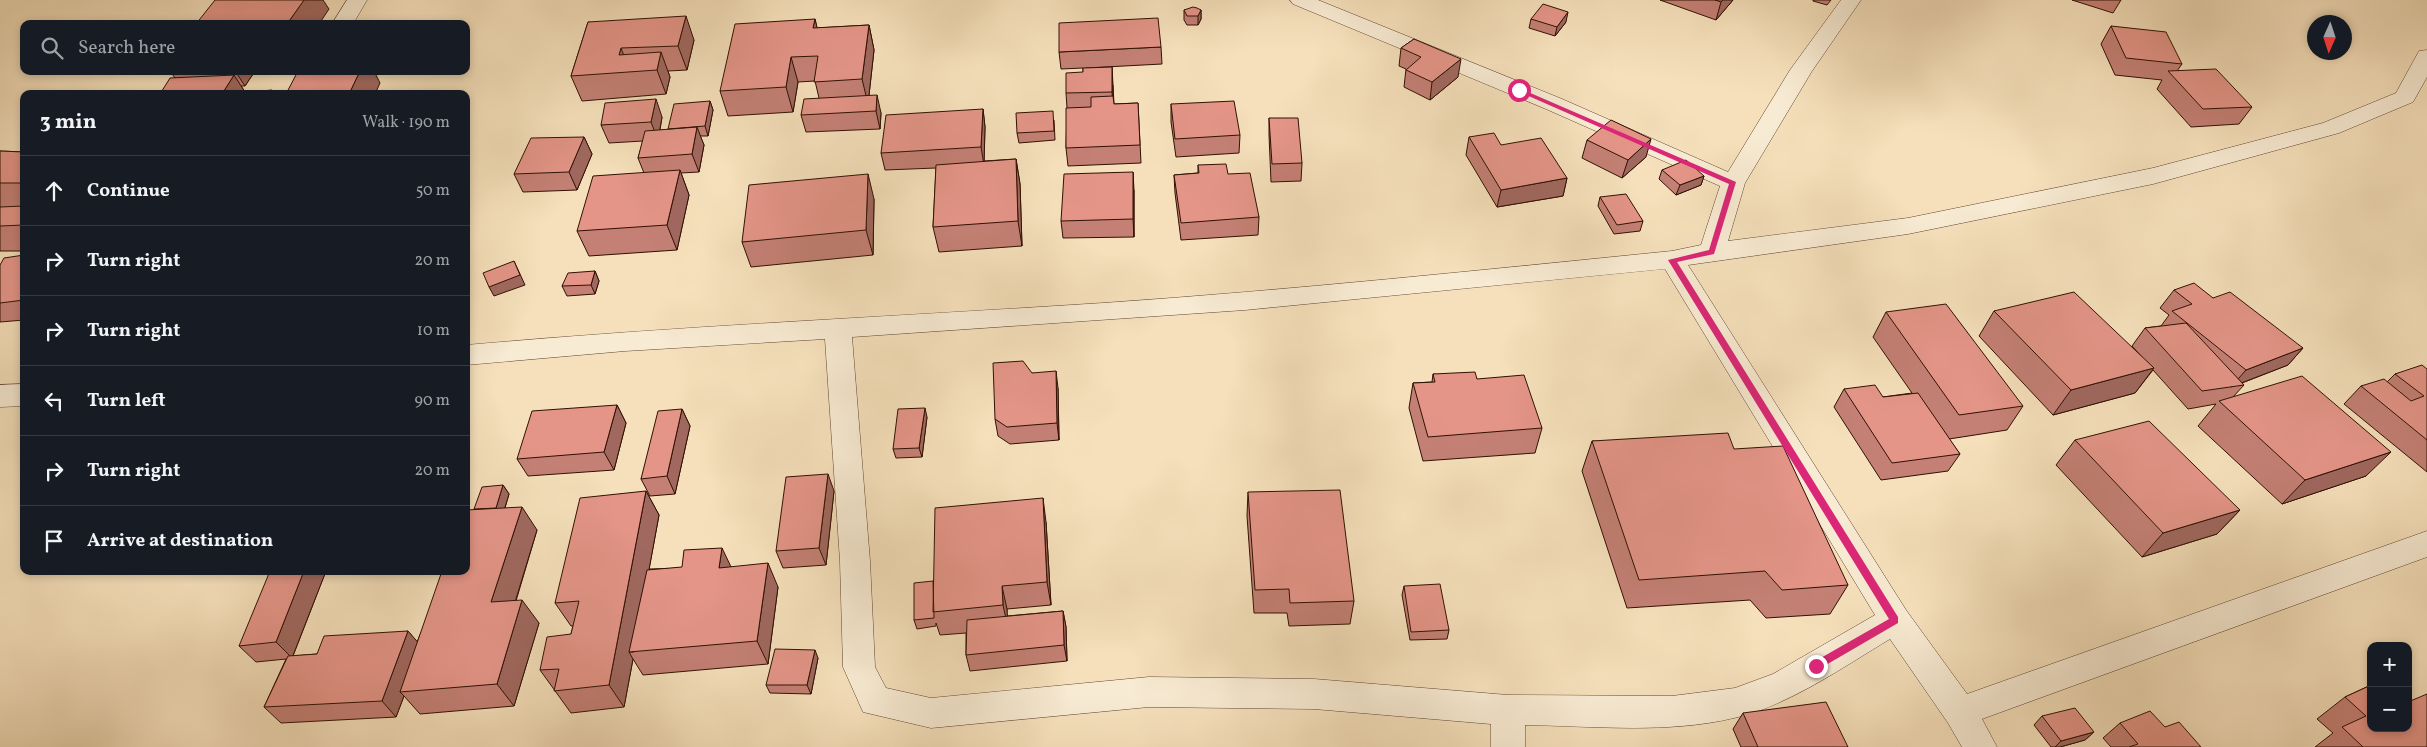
<!DOCTYPE html>
<meta charset="utf-8">
<style>
body{margin:0;font-family:Vollkorn,serif;background:#20242c;color:#f1f3f6}
.controls{position:absolute;right:15px;bottom:15px;display:grid;overflow:hidden;border-radius:10px;box-shadow:0 2px 8px #0003}
.controls button{width:45px;height:45px;display:grid;place-items:center;padding:0;border:0;border-bottom:1px solid #363941;background:#171b24;color:#f1f3f6;font:25px sans-serif}
.compass{position:absolute;left:2307px;top:15px;width:45px;height:45px;border-radius:50%;background:#171b24;box-shadow:0 2px 8px #0003;rotate:183deg}
.stop{position:absolute;width:15px;height:15px;margin:-11px;border:4px solid #db2777;border-radius:50%;background:#fff}
.stop.end{background:#db2777;border-color:#fff;box-shadow:0 1px 5px #0008}
.list{margin:0;padding:0;list-style:none}
h2{display:flex;justify-content:space-between;align-items:center;height:65px;margin:0;padding:0 20px;font-size:21px}
h2 small{font-size:16px;font-weight:400;color:#9ea1a6}
.list li{display:grid;grid-template-columns:32px 1fr auto;gap:15px;align-items:center;box-sizing:border-box;height:70px;padding:0 20px;border-top:1px solid #363941}
.list b{display:block;font-size:19px;white-space:nowrap}
.list em{font-size:16px;font-style:normal;color:#9ea1a6}
.icon{flex:none;width:28px;height:28px;fill:none;stroke:currentColor;stroke-width:2;stroke-linecap:round;stroke-linejoin:round}
.map{position:relative;flex:none;width:2427px;height:747px;overflow:hidden}
.search{position:absolute;background:#171b24;box-shadow:0 2px 8px #0003;left:20px;top:20px;width:450px;height:55px;display:flex;align-items:center;gap:12px;box-sizing:border-box;padding:0 18px;border-radius:10px;color:#9ea1a6;font-size:19px}
.panel{position:absolute;background:#171b24;box-shadow:0 2px 8px #0003;left:20px;top:90px;width:450px;height:485px;border-radius:10px}
.map>svg:first-child{display:block}
</style>
<div class="map">
<svg width="2427" height="747" viewBox="0 0 2427 747">
<rect width="100%" height="100%" fill="#f5e0bb"/>
<filter id="stains"><feTurbulence type="fractalNoise" baseFrequency=".004" numOctaves="4"/><feColorMatrix values="0 0 0 0 .2 0 0 0 0 .09 0 0 0 0 .02 0 0 0 .5 -.17"/></filter>
<radialGradient id="worn" r=".72"><stop offset=".6" stop-color="#630" stop-opacity="0"/><stop offset="1" stop-color="#630" stop-opacity=".3"/></radialGradient>
<g fill="none" stroke-linecap="round" stroke-linejoin="round">
<g stroke="#614430" stroke-width="1">
<path id="minor" d="M347,0H367L353,24H332Z
M1290,0H1318L1562,99L1728,172L1790,70L1841,0H1861L1812,71L1745,183L1728,241L1908,218L2153,168L2323,123L2396,93L2419,51L2427,50V77L2413,102L2339,133L2153,184L1908,234L1688,265L1906,610L1967,694L2427,531V557L1982,719L1997,747H1962L1948,723L1890,639C1843,667 1788,706 1734,718C1667,734 1594,726 1525,725V747H1491V724L1314,709L1149,707L931,728L863,712L843,667L840,561L825,339L625,351L466,365V345C679,326 890,317 1103,303C1293,290 1482,270 1672,251L1701,245L1720,186L1546,109L1293,4ZM1665,269L1875,615L1773,674L1735,688L1672,696L1508,695L1314,679L1149,677L931,698L886,688L875,667L870,561L852,337L1245,310Z
M24,384V406L0,407V385Z"/>
</g>
<use href="#minor" fill="#f8ebd3" fill-rule="evenodd"/>
</g>
<path fill="#c48075" stroke="#301002" d="M1660,0H1733L1716,20Z
M1813,0H1831L1827,5L1813,1Z
M2072,0H2121L2113,13Z
M1184,10H1201V19L1198,25H1187L1184,20Z
M815,19L817,28L869,25L874,50L869,95L881,113L880,129L806,132L801,115L819,98L815,81L798,82L793,112L728,116L720,91Z
M1531,19L1566,22L1555,36L1529,28Z
M588,22L694,40L687,70L668,71L670,77L666,94L582,101L571,76Z
M2111,26L2182,64L2177,71L2252,107L2239,124L2191,127L2157,89L2162,80L2115,75L2101,44Z
M1414,39L1458,77L1430,100L1404,87L1406,69L1399,66L1401,48Z
M1161,47L1162,64L1086,68L1113,85L1114,104L1138,103L1141,163L1068,166L1066,148L1067,108L1066,93L1083,72V68L1061,69L1059,52Z
M170,71H255L245,86H241L245,92L244,94H160L175,78Z
M710,101L713,110L708,136H700L704,145L699,172L681,173L689,195L677,250L589,256L577,231L644,173L638,158L643,141L609,143L601,125L662,117L660,130H668Z
M1171,104L1240,135L1239,153L1176,157L1171,122Z
M983,109L985,127L984,161L1016,159L1020,184L1022,246L939,252L933,227L936,168L885,170L881,153Z
M1269,118L1302,163L1301,181L1271,182L1269,135Z
M1054,120L1055,140L1019,143L1017,133Z
M584,137L592,154L577,190L523,192L514,174Z
M1469,137L1501,145L1567,178L1563,196L1497,207L1466,155Z
M1587,140L1646,157L1622,178L1582,158Z
M0,151L24,152V251H0Z
M1198,165L1228,174L1259,217L1258,235L1181,240L1175,193L1174,175L1198,173Z
M1662,170L1704,176L1701,185L1676,195L1659,179Z
M1134,190V237L1063,238L1061,221Z
M1600,197L1643,221L1640,231L1614,234L1598,206Z
M874,199L873,255L751,267L742,242Z
M24,255V320L0,322V265Z
M595,271L599,281L595,294L567,296L562,286Z
M2174,290L2213,298L2303,348L2288,365L2242,383L2244,385L2233,397L2366,476L2282,504L2198,426L2216,404L2188,409L2153,370L2135,393L2053,415L1979,336L1994,311L2141,356L2132,346L2145,328L2161,326L2169,315L2160,308Z
M1886,312L2023,406L2007,430L1949,439L1960,454L1948,471L1881,480L1834,407L1844,389L1883,397L1912,393L1873,337Z
M2427,369V472L2344,404L2361,386L2387,382L2395,374Z
M1032,373L1058,388L1059,440L1010,444L998,436L995,419Z
M1433,374L1477,379L1542,428L1535,453L1423,461L1409,408L1413,383L1432,382Z
M617,405L626,423L614,470L528,476L517,459Z
M682,409L690,426L675,494L650,496L641,479Z
M927,417L922,457L896,458L893,449Z
M2075,440L2240,510L2217,534L2142,557L2056,465Z
M1592,441L1734,449L1848,585L1830,614L1766,618L1750,600L1627,608L1582,471Z
M503,485L509,494L505,508L537,530L516,601L539,623L514,706L420,714L404,696L396,717L281,723L264,707L286,659L256,662L239,646L326,571L293,656L317,654L408,631L417,642L474,509Z
M646,491L659,515L649,569L731,567L778,587L768,664L643,675L633,659L624,707L571,713L540,670L571,634L573,626H571L555,603Z
M834,491L826,565L783,568L776,551Z
M1248,492L1354,601L1350,624L1289,626L1287,613H1254L1247,516Z
M1046,522L1051,605L1007,609V616L1063,611L1066,627L1067,661L970,671L966,655V633L940,635L936,623V626L917,629L914,620L933,581Z
M1404,586L1449,630L1447,639L1410,640L1402,595Z
M818,658L811,694L770,693L766,685Z
M2371,685V728L2427,747H2315L2333,733L2317,719L2345,697Z
M1743,713L1848,747H1741L1733,729Z
M2042,716L2094,732L2085,740L2060,747H2051L2034,725Z
M2120,723L2165,727L2201,747H2111L2103,738Z"/>
<path fill="#a0685f" stroke="#301002" d="M304,0H323L329,9L319,24H287Z
M1723,0H1733L1716,20L1721,2Z
M1201,10V19L1198,25V16Z
M1568,12L1566,22L1555,36L1557,27Z
M686,16L694,40L687,70L678,46Z
M815,19L821,44L813,28Z
M869,25L874,50L868,104L862,79Z
M621,48L630,72L619,55Z
M661,52L670,77L666,94L657,70Z
M791,57L798,82L793,112L786,87Z
M1461,59L1458,77L1430,100L1432,82Z
M1112,67L1113,85V109L1112,92Z
M235,71H255L245,86Z
M360,71H374L380,83L375,94H349Z
M234,75L245,92L244,94H222Z
M877,95L881,113L880,129L876,111Z
M656,99L662,117L658,140L651,122Z
M710,101L713,110L708,136L705,126Z
M983,109L985,127L984,165L981,147Z
M697,127L704,145L699,172L692,154Z
M584,137L592,154L577,190L569,172Z
M1651,139L1646,157L1622,178L1628,160Z
M1016,159L1020,184L1022,246L1018,221Z
M680,170L689,195L677,250L667,225Z
M1133,172L1134,190V237L1133,219Z
M868,174L874,199L873,255L866,230Z
M1704,176L1701,185L1676,195L1680,185Z
M1567,178L1563,196L1497,207L1501,190Z
M514,261L525,285L494,296L489,287Z
M595,271L599,281L595,294L591,285Z
M2303,348L2288,365L2231,387L2246,370Z
M2154,368L2135,393L2053,415L2071,390Z
M1056,371L1058,388L1059,440L1057,423Z
M617,405L626,423L614,470L604,452Z
M925,408L927,417L922,457L919,448Z
M682,409L690,426L675,494L667,476Z
M2391,452L2366,476L2282,504L2305,480Z
M828,474L834,491L826,565L819,548Z
M503,485L509,494L502,517L496,508Z
M646,491L659,515L634,652H629L633,659L624,707L609,685Z
M1043,498L1046,522L1051,605L1047,582Z
M522,507L537,530L508,625L491,602Z
M2240,510L2217,534L2142,557L2163,533Z
M722,548L733,571L719,568Z
M768,563L778,587L768,664L757,641Z
M304,571H326L292,658L276,642Z
M1002,586L1007,609L1008,628L1003,605Z
M522,600L539,623L514,706L497,684Z
M1063,611L1066,627L1067,661L1064,645Z
M408,631L422,647L400,692L404,696L396,717L382,701Z
M815,650L818,658L811,694L807,685Z
M2094,732L2085,740L2060,747H2055L2061,741Z"/>
<path fill="#e49588" stroke="#301002" d="M215,0H304L287,24H196Z
M1715,0H1723L1721,2Z
M1543,4L1568,12L1557,27L1531,19Z
M1193,7L1197,8L1201,10L1198,16H1187L1184,10Z
M686,16L678,46L621,48L619,55L661,52L657,70L571,76L588,22Z
M1158,18L1161,47L1059,52V23Z
M815,19L813,28L869,25L862,79L814,82L818,56L791,57L786,87L720,91L735,24Z
M2111,26L2166,32L2182,64L2126,58Z
M1414,39L1461,59L1432,82L1406,70L1421,57L1401,48Z
M1112,67V92L1066,93V73L1083,72V68Z
M2216,69L2252,107L2203,109L2168,71Z
M298,71H360L349,94H286Z
M234,75L222,94H160L170,78Z
M272,90L270,94H250L251,92Z
M877,95L876,111L801,115L804,99Z
M1113,96L1114,104L1138,103L1140,145L1066,148V108L1091,107V97Z
M656,99L651,122L601,125L605,103Z
M710,101L705,126L668,129L674,104Z
M1234,101L1240,135L1175,139L1171,104Z
M983,109L981,147L881,153L886,115Z
M1053,111L1054,131L1017,133L1016,113Z
M1269,118H1298L1302,163L1272,164Z
M1611,120L1651,139L1628,160L1587,140Z
M697,127L692,154L638,158L645,131Z
M1494,133L1501,145L1541,138L1567,178L1501,190L1469,137Z
M584,137L569,172L514,174L531,138Z
M0,151L24,152V183H0Z
M1016,159L1018,221L933,227L936,165Z
M1686,160L1704,176L1680,185L1662,170Z
M1226,164L1228,174L1250,173L1259,217L1181,223L1174,175L1199,173L1198,165Z
M680,170L667,225L577,231L593,176Z
M1133,172V219L1061,221L1064,174Z
M868,174L866,230L742,242L749,185Z
M1626,194L1643,221L1617,225L1600,197Z
M24,206V225L0,226V207Z
M24,255V300L0,303V265L4,258Z
M514,261L520,275L489,287L483,273Z
M595,271L591,285L562,286L568,273Z
M2194,283L2213,298L2230,292L2303,348L2246,370L2172,311L2192,304L2174,290Z
M2074,292L2154,368L2071,390L1994,311Z
M1946,304L2023,406L1959,415L1886,312Z
M2186,323L2244,385L2202,391L2145,328Z
M1023,361L1032,373L1056,371L1057,423L1007,427L995,419L993,363Z
M2422,365L2427,369V440L2361,386L2384,379L2411,401L2424,396L2395,374Z
M1475,372L1477,379L1524,375L1542,428L1428,437L1413,383L1435,382L1433,374Z
M2302,376L2391,452L2305,480L2219,401Z
M1875,385L1883,397L1918,393L1960,454L1892,463L1844,389Z
M617,405L604,452L517,459L532,411Z
M925,408L919,448L893,449L898,409Z
M682,409L667,476L641,479L658,411Z
M2149,421L2240,510L2163,533L2075,440Z
M1728,433L1734,449L1783,446L1848,585L1782,590L1765,571L1639,580L1592,441Z
M828,474L819,548L776,551L786,477Z
M503,485L496,508L474,509L482,487Z
M1340,490L1354,601L1290,603L1289,589L1255,590L1248,492Z
M646,491L609,685L554,691L559,669L540,670L547,637L571,634L579,601L555,603L580,498Z
M1043,498L1047,582L1002,586L1003,605L933,612L935,508Z
M522,507L491,602L522,600L497,684L400,692L442,571H466V510Z
M722,548L719,568L768,563L757,641L629,652L647,570L682,567L684,550Z
M270,571H304L276,642L239,646Z
M933,581L934,618L914,620V583Z
M1440,584L1449,630L1411,632L1404,586Z
M1063,611L1064,645L966,655L967,620Z
M408,631L382,701L264,707L288,656L317,654L324,636Z
M775,649L815,650L807,685H766Z
M2371,685V728H2408V702L2427,694V747H2363L2342,727L2366,716L2345,697Z
M1826,702L1848,747H1758L1743,713Z
M2075,708L2094,732L2061,741L2042,716Z
M2150,711L2165,727L2179,722L2201,747H2129L2138,744L2120,723Z"/>
<path fill="#db2777" d="M1519,88L1736,182L1714,254L1677,262L1898,617V623L1819,669H1812V663L1889,619L1668,260L1709,250L1729,184L1517,91Z"/>
<rect width="100%" height="100%" filter="url(#stains)"/>
<rect width="100%" height="100%" fill="url(#worn)"/>
</svg>
<div class="controls">
<button>+</button>
<button>−</button>
</div>
<svg class="compass" viewBox="-18 -18 36 36"><path d="M0-13l5 13h-10z" fill="#e53935"/><path d="M0 13l5-13h-10z" fill="#9ea1a6"/></svg>
<div class="stop" style="left:1519px;top:90px"></div>
<div class="stop end" style="left:1816px;top:666px"></div>
<div class="search"><svg class="icon" aria-label="search" viewBox="0 0 24 24"><circle cx="10" cy="10" r="6"/><path d="M15 15l6 6"/></svg>Search here</div>
<section class="panel">
<h2>3 min<small>Walk · 190 m</small></h2>
<ul class="list">
<li><svg class="icon" aria-label="ahead" viewBox="0 0 24 24"><path d="M12 20V5M6 11l6-6 6 6"/></svg><div><b>Continue</b></div><em>50 m</em></li>
<li><svg class="icon" aria-label="right" viewBox="0 0 24 24"><path d="M7 20v-9h11M14 6l5 5-5 5"/></svg><div><b>Turn right</b></div><em>20 m</em></li>
<li><svg class="icon" aria-label="right" viewBox="0 0 24 24"><path d="M7 20v-9h11M14 6l5 5-5 5"/></svg><div><b>Turn right</b></div><em>10 m</em></li>
<li><svg class="icon" aria-label="left" viewBox="0 0 24 24"><path d="M17 20v-9H6M10 6l-5 5 5 5"/></svg><div><b>Turn left</b></div><em>90 m</em></li>
<li><svg class="icon" aria-label="right" viewBox="0 0 24 24"><path d="M7 20v-9h11M14 6l5 5-5 5"/></svg><div><b>Turn right</b></div><em>20 m</em></li>
<li><svg class="icon" aria-label="arrive" viewBox="0 0 24 24"><path d="M6 21V4h12l-3 4 3 4H6"/></svg><div><b>Arrive at destination</b></div></li>
</ul>
</section>
</div>
